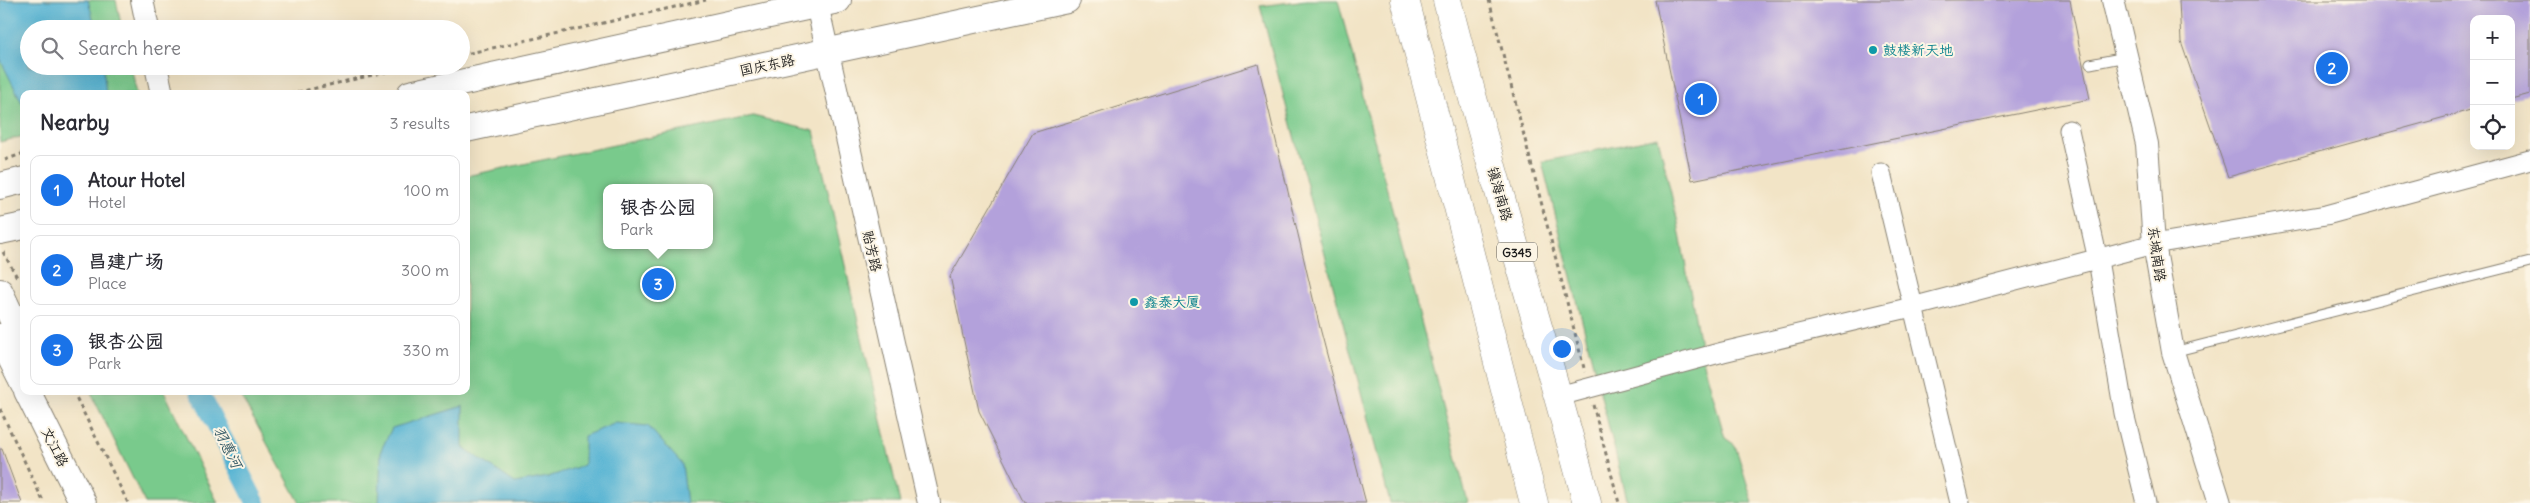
<!DOCTYPE html>
<meta charset="utf-8">
<style>
body{margin:0;font-family:Delius,"LXGW WenKai TC",sans-serif;background:#f7f7f7;color:#2b2b33}
.controls{position:absolute;right:15px;top:15px;display:grid;overflow:hidden;border-radius:10px;box-shadow:0 5px 20px #0002}
.controls button{width:45px;height:45px;display:grid;place-items:center;padding:0;border:0;border-bottom:1px solid #e1e1e2;background:#fff;color:#2b2b33;font:25px sans-serif}
.you{position:absolute;left:1561px;top:348px;width:18px;height:18px;margin:-12px;border:4px solid #fff;border-radius:50%;background:#1a73e8;box-shadow:0 0 0 8px #1a73e833}
.badge{display:grid;place-items:center;width:32px;height:32px;border-radius:50%;background:#1a73e8;color:#fff;font-size:16px;font-weight:700}
.pin{position:absolute;translate:-50% -50%;border:2px solid #fff;box-shadow:0 1px 5px #0006}
.popup{position:absolute;left:603px;top:184px;width:110px;height:65px;box-sizing:border-box;display:grid;place-content:center;border-radius:10px;background:#fff;filter:drop-shadow(0 1px 4px #0005);font-size:16px;white-space:nowrap;color:#7c7c81}
.popup b{font-size:19px;color:#2b2b33}
.popup::after{content:'';position:absolute;left:50%;top:100%;margin-left:-10px;border:10px solid transparent;border-top-color:#fff}
.list{margin:0;padding:0;list-style:none}
h2{display:flex;justify-content:space-between;align-items:center;height:65px;margin:0;padding:0 20px;font-size:21px}
h2 small{font-size:16px;font-weight:400;color:#7c7c81}
.list li{display:grid;grid-template-columns:32px 1fr auto;gap:15px;align-items:center;box-sizing:border-box;height:70px;margin:0 10px 10px;padding:0 10px;border:1px solid #e1e1e2;border-radius:10px}
.list b{display:block;font-size:19px;white-space:nowrap}
.list p{margin:0;font-size:16px;white-space:nowrap;color:#7c7c81}
.list em{font-size:16px;font-style:normal;color:#7c7c81}
.icon{flex:none;width:28px;height:28px;fill:none;stroke:currentColor;stroke-width:2;stroke-linecap:round;stroke-linejoin:round}
.map{position:relative;flex:none;width:2530px;height:503px;overflow:hidden}
.search{position:absolute;background:#fff;box-shadow:0 5px 20px #0002;left:20px;top:20px;width:450px;height:55px;display:flex;align-items:center;gap:12px;box-sizing:border-box;padding:0 18px;border-radius:28px;color:#7c7c81;font-size:19px}
.panel{position:absolute;background:#fff;box-shadow:0 5px 20px #0002;left:20px;top:90px;width:450px;height:305px;border-radius:10px}
.map>svg:first-child{display:block}
</style>
<div class="map">
<svg width="2530" height="503" viewBox="0 0 2530 503">
<rect width="100%" height="100%" fill="#fcf5e5"/>
<filter id="ink" filterUnits="userSpaceOnUse"><feTurbulence type="fractalNoise" baseFrequency=".02" numOctaves="2"/><feDisplacementMap in="SourceGraphic" scale="10" xChannelSelector="R" yChannelSelector="G"/><feConvolveMatrix kernelMatrix="1 2 1 2 8 2 1 2 1" color-interpolation-filters="sRGB"/></filter>
<filter id="wash" filterUnits="userSpaceOnUse"><feTurbulence type="fractalNoise" baseFrequency=".0096" numOctaves="4" result="noise"/><feDisplacementMap in="SourceGraphic" scale="20" xChannelSelector="R" yChannelSelector="G"/><feGaussianBlur stdDeviation="1.12" result="paint"/><feColorMatrix in="noise" values="0 0 0 0 0 0 0 0 0 0 0 0 0 0 0 0 0 1.4 0 .05"/><feComposite in="paint" operator="in"/></filter>
<g filter="url(#wash)">
<rect width="100%" height="100%" fill="#f2e4c6"/>
<path fill="#79ca8c" stroke="#4a7354" fill-rule="evenodd" d="M0,0H116L122,29H29V66H131L137,94H24V136L0,142Z
M1307,0H1338L1468,503H1390L1260,6Z
M753,116L814,131L900,503H300L238,391H466V176ZM607,188H709V245H607Z
M1658,137L1678,223L1702,356L1725,438L1735,445L1753,503H1628L1542,162Z
M90,391H164L218,503H145Z"/>
<path fill="#54b3d3" stroke="#386878" d="M0,0H88L96,29H29V66H103L106,94H24V107L0,59Z
M463,406V447L515,483L548,477L584,465V436L616,423L648,426L682,464L687,503H379L381,450L392,428Z"/>
<g fill="none" stroke-linecap="round" stroke-linejoin="round">
<path stroke="#54b3d3" stroke-width="19" d="M199,391L256,503"/>
</g>
<g id="blocks">
<path fill="#b3a1db" d="M1655,0H2070L2090,99L1692,180Z
M2179,0H2530V94L2511,99V19H2474V109L2228,177L2181,42Z
M1258,64L1320,328L1366,503H1025L979,411L950,276L1033,133Z
M0,449H2L22,503H0Z"/>
</g>
</g>
<g filter="url(#ink)">
<use href="#blocks" fill-opacity="0" stroke="#878071" stroke-width="1"/>
<g fill="none" stroke-linecap="round" stroke-linejoin="round">
<g stroke="#878071" stroke-width="11">
<path id="service" d="M2090,64L2126,57
M2173,352L2530,262"/>
</g>
<g stroke="#878071" stroke-width="21">
<path id="minor" d="M2069,130L2098,260L2124,413L2146,503
M1881,173L1960,503
M1559,396L1723,352L1912,307L2154,244L2326,215L2530,160"/>
</g>
<g stroke="#878071" stroke-width="24">
<path id="tertiary" d="M142,0L148,29
M816,0L929,503
M2113,0L2147,144L2154,244L2173,352L2220,503
M156,66L162,94"/>
</g>
<g stroke="#878071" stroke-width="28">
<path id="secondary" d="M410,94L838,0
M466,129L1067,0
M0,186L24,180
M0,231L24,226
M0,292L24,344
M0,337L24,384
M27,391L83,503"/>
</g>
<g stroke="#878071" stroke-width="29">
<path id="trunk" d="M1405,0L1534,503
M1447,0C1489,169 1543,334 1587,503"/>
</g>
<path stroke="#878071" stroke-width="3" stroke-dasharray="4 4" stroke-linecap="butt" d="M1489,0L1585,372
M461,55L706,0
M290,94L412,66
M5,160L24,153
M3,252L17,277
M73,391L128,503
M1593,405L1619,503
M0,409L44,503"/>
<use href="#service" stroke="#fff" stroke-width="9"/>
<use href="#minor" stroke="#fff" stroke-width="19"/>
<use href="#tertiary" stroke="#fff" stroke-width="22"/>
<use href="#secondary" stroke="#fff" stroke-width="26"/>
<use href="#trunk" stroke="#fff" stroke-width="28"/>
</g>
</g>
<g fill="#0f9aa8" stroke="#fcf5e5" stroke-width="2">
<circle cx="1873" cy="50" r="5"/>
<circle cx="1134" cy="302" r="5"/>
</g>
<g text-anchor="middle" dominant-baseline="central" stroke-width="4" stroke-linejoin="round" paint-order="stroke">
<rect fill="#fcf5e5" stroke="#5f5d58" stroke-width="1" x="1497" y="242.5" width="40" height="19" rx="4"/>
<g font-size="12" font-weight="bold" fill="#1c1c1c">
<text x="1517" y="252">G345</text>
</g>
<g font-size="14" fill="#0d838f" stroke="#fcf5e5" text-anchor="start">
<text x="1883" y="50">鼓楼新天地</text>
<text x="1144" y="302">鑫泰大厦</text>
</g>
<g font-size="14" fill="#1c1c1c" stroke="#fcf5e5">
<text transform="translate(767 65) rotate(-12)">国庆东路</text>
<text transform="translate(1500 194) rotate(74)">镇海南路</text>
<text transform="translate(872 251) rotate(77)">贻芳路</text>
<text transform="translate(2157 254) rotate(82)">东城南路</text>
<text transform="translate(55 447) rotate(63)">文江路</text>
</g>
<g font-size="15" font-style="italic" fill="#325865" stroke="#fcf5e5">
<text transform="translate(228 447) rotate(63)">羽惠河</text>
</g>
</g>
</svg>
<div class="controls">
<button>+</button>
<button>−</button>
<button><svg class="icon" aria-label="locate" viewBox="0 0 24 24"><circle cx="12" cy="12" r="6"/><path d="M12 2v4M12 18v4M2 12h4M18 12h4"/></svg></button>
</div>
<div class="you"></div>
<div class="pin badge" style="left:1701px;top:99px">1</div>
<div class="pin badge" style="left:2332px;top:68px">2</div>
<div class="pin badge" style="left:658px;top:284px">3</div>
<div class="popup"><b>银杏公园</b>Park</div>
<div class="search"><svg class="icon" aria-label="search" viewBox="0 0 24 24"><circle cx="10" cy="10" r="6"/><path d="M15 15l6 6"/></svg>Search here</div>
<section class="panel">
<h2>Nearby<small>3 results</small></h2>
<ul class="list">
<li><span class="badge">1</span><div><b>Atour Hotel</b><p>Hotel</p></div><em>100 m</em></li>
<li><span class="badge">2</span><div><b>昌建广场</b><p>Place</p></div><em>300 m</em></li>
<li><span class="badge">3</span><div><b>银杏公园</b><p>Park</p></div><em>330 m</em></li>
</ul>
</section>
</div>
